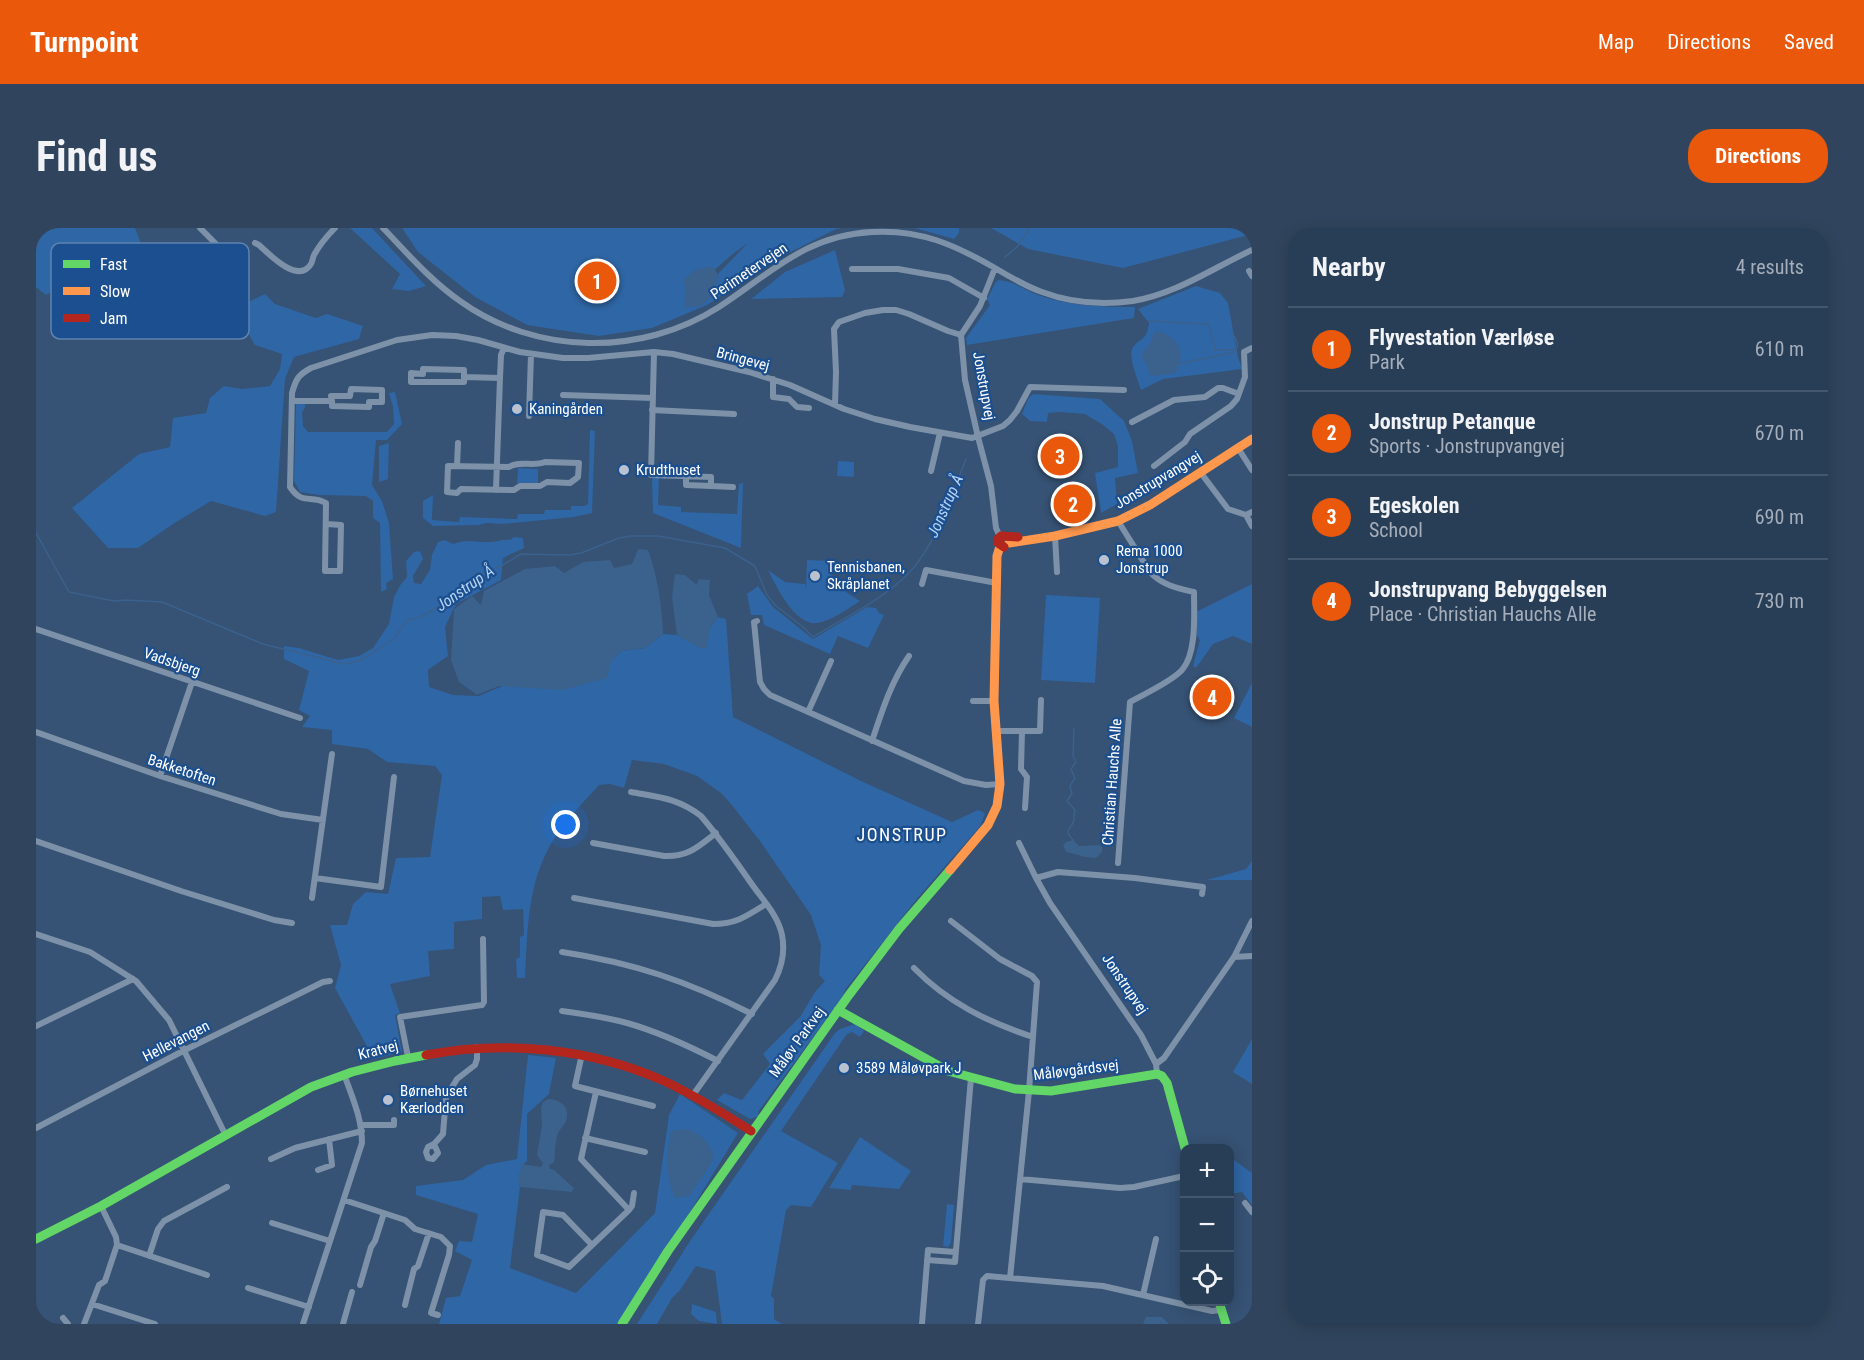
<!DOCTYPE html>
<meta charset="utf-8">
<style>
body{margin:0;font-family:"Roboto Condensed",sans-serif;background:#30455d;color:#f1f3f6}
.controls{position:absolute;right:18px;bottom:18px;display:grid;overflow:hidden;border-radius:12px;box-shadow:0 3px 15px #0003}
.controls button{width:54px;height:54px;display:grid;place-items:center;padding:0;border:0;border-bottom:2px solid #44576d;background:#283e57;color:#f1f3f6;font:30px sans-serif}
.you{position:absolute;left:530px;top:597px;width:21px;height:21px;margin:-15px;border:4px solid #fff;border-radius:50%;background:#1a73e8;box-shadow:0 0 0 9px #1a73e833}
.badge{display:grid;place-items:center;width:39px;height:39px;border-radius:50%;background:#ea580c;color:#fff;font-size:20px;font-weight:700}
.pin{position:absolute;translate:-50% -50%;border:3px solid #fff;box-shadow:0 2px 6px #0006}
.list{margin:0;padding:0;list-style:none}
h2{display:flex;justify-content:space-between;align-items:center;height:78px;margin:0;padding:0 24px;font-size:26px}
h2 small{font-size:20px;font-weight:400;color:#a5aeba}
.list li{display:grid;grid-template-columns:39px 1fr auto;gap:18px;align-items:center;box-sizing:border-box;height:84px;padding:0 24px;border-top:2px solid #44576d}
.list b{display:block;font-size:22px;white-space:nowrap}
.list p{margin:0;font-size:20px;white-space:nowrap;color:#a5aeba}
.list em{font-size:20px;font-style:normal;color:#a5aeba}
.icon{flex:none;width:33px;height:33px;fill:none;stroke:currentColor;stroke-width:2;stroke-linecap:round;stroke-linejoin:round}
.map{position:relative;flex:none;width:1216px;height:1096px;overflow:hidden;border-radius:24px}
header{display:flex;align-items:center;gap:36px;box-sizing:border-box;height:84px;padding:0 30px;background:#ea580c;color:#fff}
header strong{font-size:28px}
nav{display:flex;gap:33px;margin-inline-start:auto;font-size:21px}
.intro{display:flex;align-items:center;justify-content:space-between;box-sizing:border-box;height:144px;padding:0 36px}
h1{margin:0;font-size:42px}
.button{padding:15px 27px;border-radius:24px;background:#ea580c;color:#fff;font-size:21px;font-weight:700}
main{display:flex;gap:36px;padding:0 36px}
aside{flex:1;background:#283e57;border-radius:24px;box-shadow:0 3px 15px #0003}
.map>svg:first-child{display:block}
</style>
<header>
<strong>Turnpoint</strong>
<nav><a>Map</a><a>Directions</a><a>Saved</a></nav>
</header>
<div class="intro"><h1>Find us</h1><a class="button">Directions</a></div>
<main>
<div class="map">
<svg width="1216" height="1096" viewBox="0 0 1216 1096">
<rect width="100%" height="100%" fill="#365274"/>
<path fill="#2f66a5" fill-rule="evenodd" d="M0,0H99L105,15L53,31L48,46L10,67L0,59Z
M314,0H336L390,58L373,63L356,61L364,46Z
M366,0H806L800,1L739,32L671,77L616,100L563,108L491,97L439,69L382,24ZM712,15L668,60L659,59L698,25Z
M879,0H923V5L918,11Z
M955,0H1216V6L1087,40L992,21Z
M799,22L809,62L806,69L715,71L749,44Z
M963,52C977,53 989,62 1002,67C1034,78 1065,79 1099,79L1098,90L931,117L930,110L954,77L951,71L960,54Z
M1160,58L1184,65L1192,75L1202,129L1206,141L1127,151L1105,162C1102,152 1091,127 1097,119C1106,108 1110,114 1113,95L1102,81Z
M229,66L239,76L280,90L291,86L327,98L323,111L258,129L249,151L240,284L229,288L175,273L137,296L102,320H72L36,280L103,226L134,219L137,190L170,185L174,170L188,158L206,161L234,158L244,141L246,126L219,117L198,81Z
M359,164L366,196L351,212H340L336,257L346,273L353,295L357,351L350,355L351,361L345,364L344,295L337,290V273L330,268L283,267L264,264L258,253L260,176L269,174V180L266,184L267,198L272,204H351L358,196L357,179L353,165Z
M997,166L1064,171L1088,193L1096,213L1102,245L1079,250L1081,276L1065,285L1059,245L1082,239V218L1078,206L1067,197L1049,186L1023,184L1012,185L1011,194L994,193L986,186L992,171Z
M554,202L559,203L556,285L538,289L466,296L451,295L442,297L397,298L387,290V273L397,267L396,292L423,294L424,289L481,291L482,286H508L509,282H535V278H548L552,276Z
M353,215L352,251L343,254V218Z
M802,233L818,234V249L801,248Z
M482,240L502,241V256L481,255Z
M616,250H623L622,277L645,279V284L701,286L703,256L707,255L705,320L617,285Z
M1051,257L1050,285L1038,286V282H1025V268H1036L1037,271H1041V258Z
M478,309L487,310L488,320L467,330L465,352L420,376L409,399L412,428L392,442L393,459L417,467L443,468L476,454L580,428L585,423L609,420L627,406L641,407L665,420L674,400L682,389L690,391L697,489L825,553L916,594L942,582L949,585L945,597L940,603L884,667L809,762L808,767L722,884L723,888L714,891L681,872L688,865L706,872L734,836L727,826L764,789L779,764L789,753L783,747L785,717L775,687L724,613L695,576L685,565L661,548L628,536L596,532L588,560L574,556L563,557C551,571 537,584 526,599C491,646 492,695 489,750H481L480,731L484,729V709L488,707L487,681L467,682L464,668L446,669V691L418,694V721L392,723L394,748L354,756L364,785L359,787L366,824L338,831L299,760L305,737L294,697H311L317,676L330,664L352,666L360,630L394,629L406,547L399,538L351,534L332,521L296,516V502L266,499L274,488L263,482L273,443L248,431V418L263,420L302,432L323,428L337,420L353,396L358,369L365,356L371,349L370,333L378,324L384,323L387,331L377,348L378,355L385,356L394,342L396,327L402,314L409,312L417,316C434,310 438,315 455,314C462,314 467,311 474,312Z
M771,332L795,333L796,355L824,373C811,381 796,393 781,395C759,398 740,358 732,342L749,354L769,356L770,360Z
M1216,356V416L1197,408L1177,416L1160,440L1157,438L1164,412L1161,408L1160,384Z
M722,358L737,379L777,411L831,379L840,380L843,385L848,387L832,420L802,408L794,426L728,397L726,387H715L711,366Z
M1010,367L1064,370L1059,455L1005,452Z
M1216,455V499L1198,490Z
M1216,633V652H1171L1210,641Z
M819,796L828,803L824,809L816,804L811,806L745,903L802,935L775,979L755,977L750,982L735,1068L738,1071V1091L746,1096H686L679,1043L660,1038L644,1062L636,1070L621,1096H601L654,1013L799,805L804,801Z
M1216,811V856L1197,844Z
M492,827L520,830L513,866L491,886V933C484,938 482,951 484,959L474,1040L540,1065L619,985L633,887L644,866L702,905L651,989L581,1096H403L410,1070L424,1068L436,1032L419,1023L423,1013L436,1014L442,986L380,967V958L427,952L450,937L481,931Z
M824,909L875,943L863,961L816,957L815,962L793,960Z
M1194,929L1216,945V977L1206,964L1194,966Z
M911,976L918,977L915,1015L912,1019L907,1018Z
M656,1076L680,1084L681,1096L663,1093L655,1086Z"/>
<path fill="#3b618d" d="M677,39L683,48L675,69L665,78L648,79L650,67L648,52L660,41Z
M1119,103C1141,107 1152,125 1139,145L1117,148L1113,146L1112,139L1105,127L1114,116Z
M602,321L612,322C622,350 626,377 627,406L609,420L585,423L575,433L571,450L527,462L463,458L441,467L423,454L415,432L418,381L436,368L445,377L448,363L489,341L519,338L528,345L547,334L574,332L578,340L596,336Z
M639,346L649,347L661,357L662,351L674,352L673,367L682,389L674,400L671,419L665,421L641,407L636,369Z
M1037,612L1043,618L1063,617L1066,619V624L1060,630C1048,630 1041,626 1030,624L1027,617L1030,614Z
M512,871C524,871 535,879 530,893C529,897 524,901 522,905C519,914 519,926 518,935L514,936L513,940L518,942L538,960L536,964L484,959L482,953L486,936L505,939L507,935L501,927L506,898L505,879L507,874Z
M651,901C667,908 672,912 678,929L670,944L653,968L639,970C629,947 630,927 635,903Z
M1110,1089H1126L1133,1096H1107Z"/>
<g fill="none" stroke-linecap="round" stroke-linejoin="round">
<path stroke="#3b618d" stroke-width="1.5" d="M969,29L981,19L994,0
M1112,93L1173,96L1179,122H1200
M1142,134L1146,135L1196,125C1206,119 1200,111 1195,103
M0,305L33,364L78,373L90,372L126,374L227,416L308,436L325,432L335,426L358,410L370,393L384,389L423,368L433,354L441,348L465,338L485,326L533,327L545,325L583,310L595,308H622L689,320L719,338L731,367L739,377L767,399L777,409C808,390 847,371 872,346C899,319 916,266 930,231
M1037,612C1026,600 1036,602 1038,592C1038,588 1038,585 1039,582L1031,573L1036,565L1034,558L1039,550L1035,541L1040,534L1037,528L1038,500"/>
<path stroke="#7d92a8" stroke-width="6" d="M164,0L182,18
M347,0C371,25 395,53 424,73C499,127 605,129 683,79C735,45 770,7 836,4C884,1 919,17 959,40C974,49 989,58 1006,64C1035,75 1067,77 1097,73C1140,66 1177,40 1216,22
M219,15L223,17C233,26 262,57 275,36C276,35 277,29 278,27C283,18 291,8 299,0
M959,40L944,78L925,107L929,152L942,209L955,258L960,300L964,309
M816,41H862L913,50L948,70
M1213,43L1216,48
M618,124L615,247L675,249V258L697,259
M428,149V154H375V145L387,146V141L428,142V149L464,150
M737,151V169L753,171L761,179L773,180
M527,167L617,170
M256,173H296V178L333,179V174H346V162L315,161L314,168H295L296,173
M799,177L800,144L798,101L803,94L829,85L847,82H860L873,86L912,103L925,107
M616,182L698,186
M493,188L495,126
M1096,194L1138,172L1169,169L1182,160H1187L1203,166
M1202,220L1216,242
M509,234L543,235L542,249L534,255L511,254L504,258H484L478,262L425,261L421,265L411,264L412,238L473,239C484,232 497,239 509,234Z
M421,238L422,215
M1118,238L1149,214L1154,206L1195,178L1201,171L1209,149L1208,124L1216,120
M895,243L904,205
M1165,245L1192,281L1210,287L1216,284
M650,248V257L675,258
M460,262L464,150L465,127L468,120
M1210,287L1216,298
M291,296L305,297L304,343H289L290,275C274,266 267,278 254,259L256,165C260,151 262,147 275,140L361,112L396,107L420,108L442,112L484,124L527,130H552L618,124L637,126L713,144L754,157L808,181L839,191L874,199L936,210L967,198L974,192L981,183L994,159L1088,162
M1019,308L1021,344
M886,356L890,342L961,355
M721,393L718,394L724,454L728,461L734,467L928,553L950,557L964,556
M0,401L264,490
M937,473H958
M772,484L795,433
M959,503H1004L1005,472
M986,503L985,541L991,549L989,580
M0,504L124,548L245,586L287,592
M836,513C846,483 855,454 873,428
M124,548L156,454
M595,564C622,569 642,570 665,588C683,609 699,632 715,655C726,671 742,687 746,707C749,722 746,738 739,752L657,867
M0,613L145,663L238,692L256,695
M557,615L628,628C652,629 662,619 680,605
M983,615L1000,650L1014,675L1105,807L1120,836L1121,846
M1082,635L1094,474C1108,466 1135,454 1146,442C1161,425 1158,386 1158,364C1140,360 1126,357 1114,344L1082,293
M279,650L345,659L358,549
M1000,650L1022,644L1099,650L1167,659L1166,666
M276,670L296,526
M538,670L677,696C700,696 711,688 730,676
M915,693L964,731L996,748L1001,754L993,863L974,1050
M0,706L54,724L100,753L133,792L190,908
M526,724C598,735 651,753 716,786
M1198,729L1216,728
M878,740C912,775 952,794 997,809
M526,783C548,786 570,789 591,795C623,804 653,818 682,833
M0,798L97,751
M546,826L539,858L617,878
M372,829L364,789L446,777L448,774L447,711
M1120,836L1128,830L1198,729L1216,693
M560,864L545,931L593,982
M325,897H358V892
M0,900L149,822L287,754L294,753
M549,910L609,924
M398,916L402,925L397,931L392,930L390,924L392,919L398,916L407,906L410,869L421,851L439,837L441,831V819
M235,931L259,920L326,903
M282,942L296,937L293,911
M984,951L1084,960L1098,959L1148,948
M308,972L369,992L379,1001L405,1009L414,1018L413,1027L395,1085L402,1087
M1209,975L1216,984
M236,995L294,1013
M81,1017L171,1047
M556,1017L527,987L507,984L501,1027L533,1039L593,982L596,978L598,965
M113,1028L122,1001L128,993L191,959
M891,1032L919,1034L935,850
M324,1057L335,1019L339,1013L348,985
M212,1060L273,1079
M1107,1067L1120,1011
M56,1076L119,1096
M369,1077L378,1041L382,1038L393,1005
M27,1090L32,1096
M48,1096L63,1057L69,1053L81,1017L80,1009L65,978
M267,1096L326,915C326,890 316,869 308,846
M307,1096L316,1064
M886,1096L892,1022L919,1024
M942,1096L947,1052L951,1048L1067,1058L1176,1083L1185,1082"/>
<path stroke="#63d668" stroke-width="9" d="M802,782L912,843L979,861L1015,863L1121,846L1126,848L1131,855L1149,920
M0,1011L65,978L275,859L316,844L359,833L390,827
M1183,1074L1190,1096
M586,1096L632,1023L813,767L863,701L914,642"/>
<path stroke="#ff974d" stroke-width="9" d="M973,315L1019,308L1082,293L1114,277L1216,211
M914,642L952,597L961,578L964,556L958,473L961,328L964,318"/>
<path stroke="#b3261e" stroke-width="9" d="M968,319L962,315V311L965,308L982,309
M390,827C469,812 554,820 628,853C658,867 687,885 715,903"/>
</g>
<g fill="#b9c2ce" stroke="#1b4f8f" stroke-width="2">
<circle cx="481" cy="181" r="6"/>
<circle cx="588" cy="242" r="6"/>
<circle cx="1068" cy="332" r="6"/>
<circle cx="779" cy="348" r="6"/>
<circle cx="808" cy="840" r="6"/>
<circle cx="352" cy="872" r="6"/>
</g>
<g text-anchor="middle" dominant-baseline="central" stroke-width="4.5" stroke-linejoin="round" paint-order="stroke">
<g font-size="15" fill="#fff" stroke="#1b4f8f">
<text transform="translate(713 43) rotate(-34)">Perimetervejen</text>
<text transform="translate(707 131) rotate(15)">Bringevej</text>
<text transform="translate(948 158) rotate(80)">Jonstrupvej</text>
<text transform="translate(1122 252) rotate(-31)">Jonstrupvangvej</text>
<text transform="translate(136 434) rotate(19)">Vadsbjerg</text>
<text transform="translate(146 542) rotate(18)">Bakketoften</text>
<text transform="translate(1076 554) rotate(-86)">Christian Hauchs Alle</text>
<text transform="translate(1089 756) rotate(56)">Jonstrupvej</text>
<text transform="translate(140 813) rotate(-27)">Hellevangen</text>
<text transform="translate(761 814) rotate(-54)">Måløv Parkvej</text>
<text transform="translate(342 822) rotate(-14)">Kratvej</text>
<text transform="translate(1040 842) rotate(-7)">Måløvgårdsvej</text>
</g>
<g font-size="15" fill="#fff" stroke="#1b4f8f" text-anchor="start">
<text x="493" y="181">Kaningården</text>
<text x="600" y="242">Krudthuset</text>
<text x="1080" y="323">Rema 1000<tspan x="1080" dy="17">Jonstrup</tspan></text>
<text x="791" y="339">Tennisbanen,<tspan x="791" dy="17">Skråplanet</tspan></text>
<text x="820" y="840">3589 Måløvpark J</text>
<text x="364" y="863">Børnehuset<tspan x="364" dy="17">Kærlodden</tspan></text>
</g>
<g font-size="16" font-style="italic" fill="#b5d3f5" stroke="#1b4f8f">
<text transform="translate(909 278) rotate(-66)">Jonstrup Å</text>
<text transform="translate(429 360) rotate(-35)">Jonstrup Å</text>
</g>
<g font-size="18" letter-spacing="1.5" fill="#fff" stroke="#1b4f8f">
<text x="866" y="606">JONSTRUP</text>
</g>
</g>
<rect x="15" y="15" width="198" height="96" rx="9" fill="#1b4f8f" stroke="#5f84b1" stroke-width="1.5"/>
<rect x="27" y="32" width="27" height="8" fill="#63d668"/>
<rect x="27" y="59" width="27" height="8" fill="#ff974d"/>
<rect x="27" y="86" width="27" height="8" fill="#b3261e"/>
<g font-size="16" fill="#fff">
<text x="64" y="42">Fast</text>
<text x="64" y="69">Slow</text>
<text x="64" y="96">Jam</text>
</g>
</svg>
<div class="controls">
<button>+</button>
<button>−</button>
<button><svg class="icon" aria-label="locate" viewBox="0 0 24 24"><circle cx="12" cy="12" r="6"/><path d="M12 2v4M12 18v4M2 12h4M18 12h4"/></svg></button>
</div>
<div class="you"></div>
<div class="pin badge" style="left:561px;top:53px">1</div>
<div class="pin badge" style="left:1037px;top:276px">2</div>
<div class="pin badge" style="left:1024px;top:228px">3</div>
<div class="pin badge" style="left:1176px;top:469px">4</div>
</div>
<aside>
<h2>Nearby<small>4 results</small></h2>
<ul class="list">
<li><span class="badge">1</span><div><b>Flyvestation Værløse</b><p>Park</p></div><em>610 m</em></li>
<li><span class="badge">2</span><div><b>Jonstrup Petanque</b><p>Sports · Jonstrupvangvej</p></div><em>670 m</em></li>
<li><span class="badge">3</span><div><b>Egeskolen</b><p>School</p></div><em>690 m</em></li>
<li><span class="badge">4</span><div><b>Jonstrupvang Bebyggelsen</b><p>Place · Christian Hauchs Alle</p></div><em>730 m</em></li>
</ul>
</aside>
</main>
